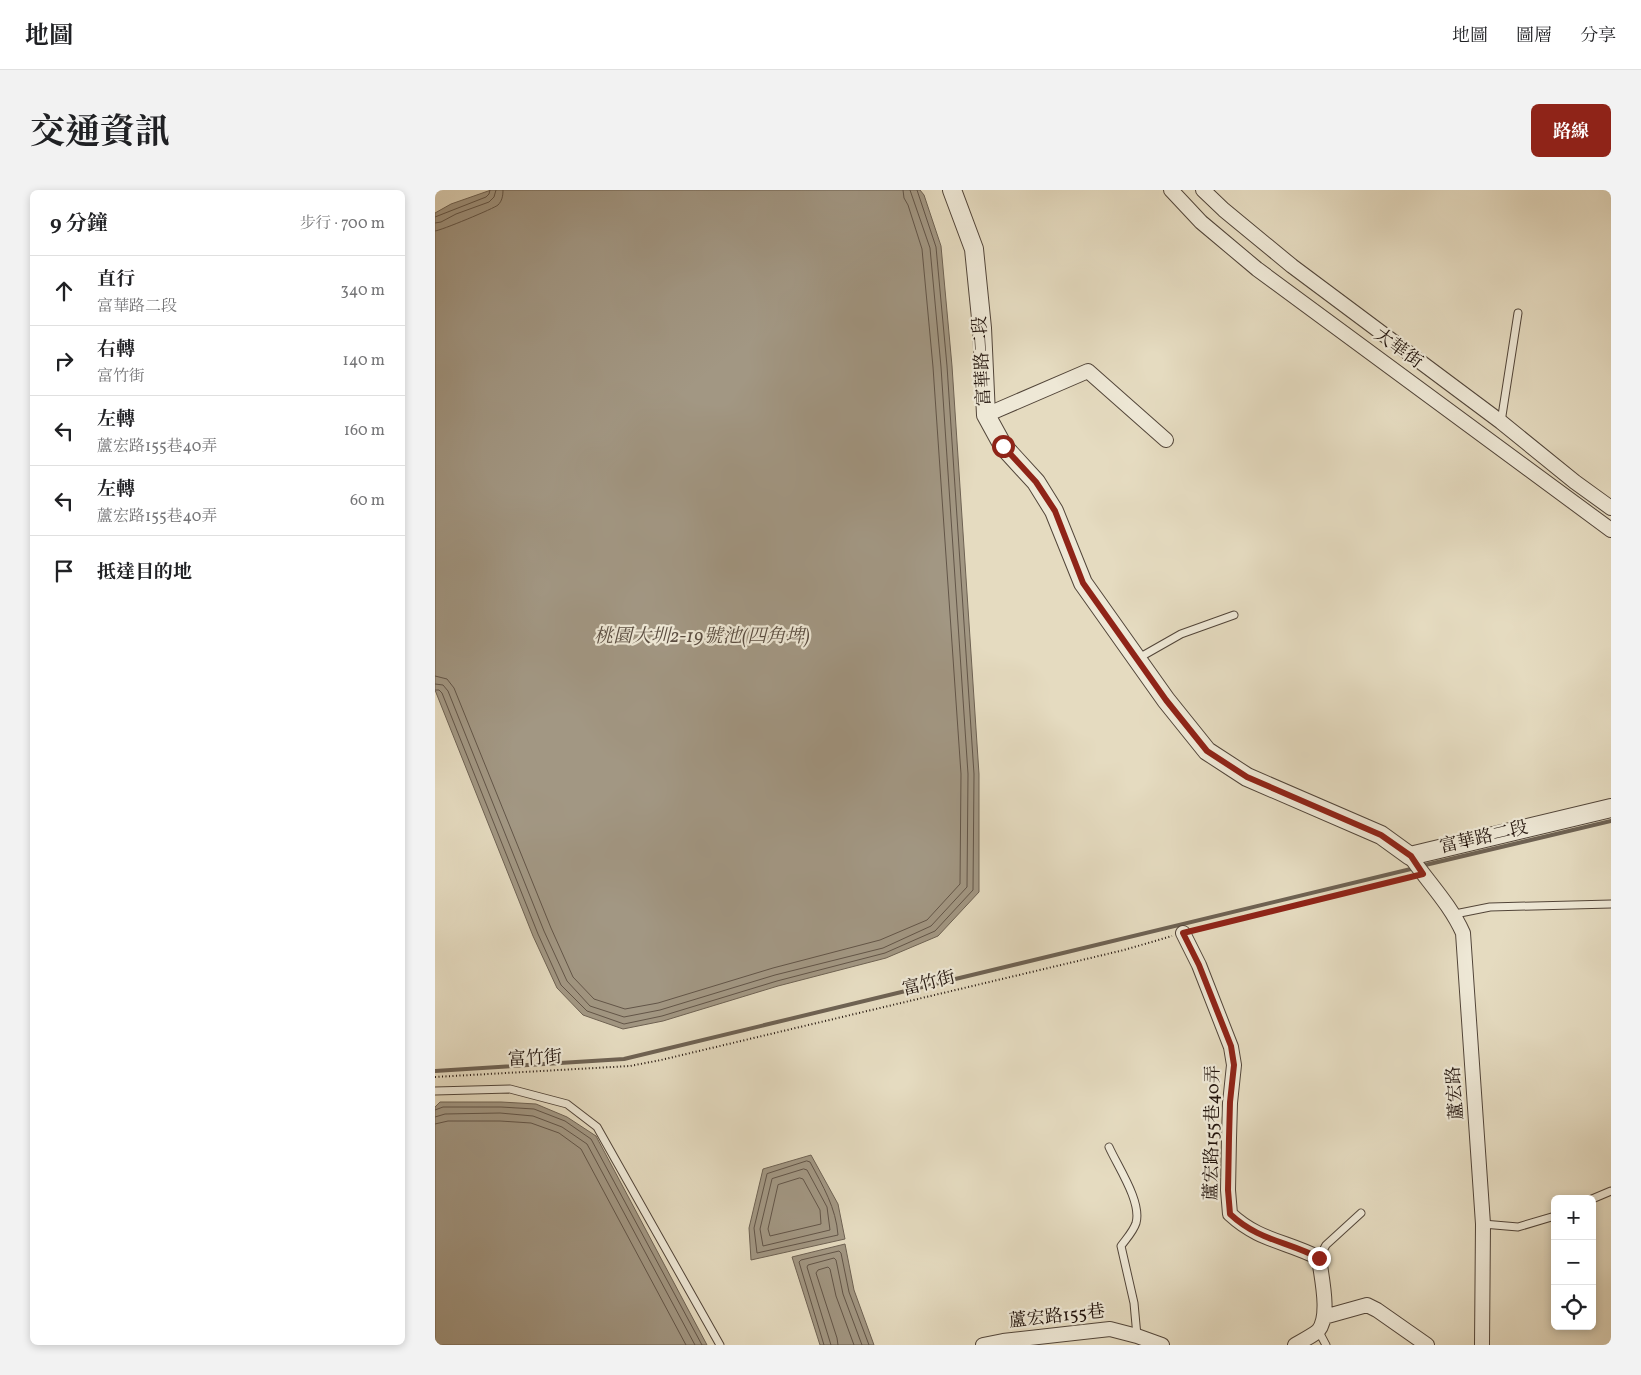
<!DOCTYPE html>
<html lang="zh-TW">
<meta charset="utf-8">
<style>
body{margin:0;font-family:Vollkorn,"Noto Serif TC",serif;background:#f2f2f2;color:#202124}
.controls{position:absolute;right:15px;bottom:15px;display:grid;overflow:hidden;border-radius:8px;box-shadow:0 2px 8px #0003}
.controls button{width:45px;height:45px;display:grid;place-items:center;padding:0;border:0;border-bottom:1px solid #e0e0e0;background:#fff;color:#202124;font:25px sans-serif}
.stop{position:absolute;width:15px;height:15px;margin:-11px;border:4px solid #8f2418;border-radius:50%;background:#fff}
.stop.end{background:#8f2418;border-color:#fff;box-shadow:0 1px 5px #0008}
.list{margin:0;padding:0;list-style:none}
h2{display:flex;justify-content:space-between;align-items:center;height:65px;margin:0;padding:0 20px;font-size:21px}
h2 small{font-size:16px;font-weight:400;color:#757577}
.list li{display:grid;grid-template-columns:32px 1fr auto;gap:15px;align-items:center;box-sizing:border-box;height:70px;padding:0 20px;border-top:1px solid #e0e0e0}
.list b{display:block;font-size:19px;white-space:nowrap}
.list p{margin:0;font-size:16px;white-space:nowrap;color:#757577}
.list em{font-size:16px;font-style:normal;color:#757577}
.icon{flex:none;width:28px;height:28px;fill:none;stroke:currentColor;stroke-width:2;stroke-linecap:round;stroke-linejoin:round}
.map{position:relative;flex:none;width:1176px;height:1155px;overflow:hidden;border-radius:8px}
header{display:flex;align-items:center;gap:30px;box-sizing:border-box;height:70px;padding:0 25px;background:#fff;border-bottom:1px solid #e0e0e0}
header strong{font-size:24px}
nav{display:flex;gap:28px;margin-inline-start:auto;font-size:18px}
.intro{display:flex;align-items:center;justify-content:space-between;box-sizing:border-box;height:120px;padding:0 30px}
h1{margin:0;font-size:35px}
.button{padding:12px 22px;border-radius:8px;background:#8f2418;color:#fff;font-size:18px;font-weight:700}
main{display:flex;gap:30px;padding:0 30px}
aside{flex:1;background:#fff;border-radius:8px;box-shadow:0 2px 8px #0003}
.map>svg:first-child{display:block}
</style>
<header>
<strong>地圖</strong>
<nav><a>地圖</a><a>圖層</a><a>分享</a></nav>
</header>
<div class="intro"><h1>交通資訊</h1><a class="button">路線</a></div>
<main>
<aside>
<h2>9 分鐘<small>步行 · 700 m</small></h2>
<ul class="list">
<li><svg class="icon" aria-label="ahead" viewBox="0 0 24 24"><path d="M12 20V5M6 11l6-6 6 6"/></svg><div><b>直行</b><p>富華路二段</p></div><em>340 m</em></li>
<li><svg class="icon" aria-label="right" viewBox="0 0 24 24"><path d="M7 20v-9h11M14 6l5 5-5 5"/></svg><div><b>右轉</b><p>富竹街</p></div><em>140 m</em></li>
<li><svg class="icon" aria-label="left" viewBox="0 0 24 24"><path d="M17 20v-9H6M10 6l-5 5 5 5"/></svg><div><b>左轉</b><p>蘆宏路155巷40弄</p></div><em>160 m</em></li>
<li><svg class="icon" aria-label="left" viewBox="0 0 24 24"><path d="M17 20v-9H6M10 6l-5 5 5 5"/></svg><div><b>左轉</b><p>蘆宏路155巷40弄</p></div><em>60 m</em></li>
<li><svg class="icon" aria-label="arrive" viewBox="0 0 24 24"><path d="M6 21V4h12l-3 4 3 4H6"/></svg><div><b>抵達目的地</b></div></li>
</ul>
</aside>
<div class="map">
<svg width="1176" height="1155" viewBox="0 0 1176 1155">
<rect width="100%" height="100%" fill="#e5dbc0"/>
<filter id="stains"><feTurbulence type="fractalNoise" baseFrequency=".004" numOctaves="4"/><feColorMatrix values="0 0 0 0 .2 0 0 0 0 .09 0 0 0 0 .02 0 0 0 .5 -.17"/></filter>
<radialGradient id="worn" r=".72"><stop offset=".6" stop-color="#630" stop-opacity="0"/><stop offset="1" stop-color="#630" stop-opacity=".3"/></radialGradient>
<path fill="#a29783" stroke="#6e6253" d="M56,0H485L489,5L506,56L517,176L544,584V702L503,746L451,768L343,796L228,831L188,839L148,825L122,798L98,746L0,500V23L16,14Z
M5,912H66L101,914L132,927L161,946L272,1155H0V917Z
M376,965L403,1014L410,1049L316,1070L314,1038L328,979Z
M410,1054L419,1100L439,1155H385L357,1067Z"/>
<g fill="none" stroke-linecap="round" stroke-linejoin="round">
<path stroke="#625548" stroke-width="1" d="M0,27L51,7L54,4L55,0
M0,33L6,32L21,24L54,12L59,7L61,0
M0,41C5,41 60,18 63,15C67,11 68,6 68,0
M0,486L12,489L19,498L116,738L138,787L159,809L190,819L223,813L338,778L445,750L492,730L525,694L526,584L498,177L487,59L473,15L469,8L468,0
M0,494L8,495L13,501L109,741L132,791L155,816L189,827L225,820L340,785L448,758L496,736L532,697L533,584L506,177L495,58L475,0
M0,500H4L7,503L103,744L126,795L152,821L189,834L227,826L342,791L450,763L500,741L538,700L539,584L512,176L501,57L482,0
M0,920L8,917H66L99,919L130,931L156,949L267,1155
M0,927L10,924L65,923L98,926L127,937L152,954L260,1155
M0,934L13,931H65L96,933L124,943L146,959L251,1155
M372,971L375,972C388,996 401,1018 403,1045L322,1063L319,1038L332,984Z
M369,979L372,980L392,1017L395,1040L328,1056L325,1039L337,989Z
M365,988L368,989L385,1020L386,1034L335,1046L333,1039L343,995Z
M389,1155L364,1072L366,1070L404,1061L406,1063L414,1102L434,1155
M396,1155L372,1077L373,1075L399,1068L401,1070L408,1104L427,1155
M403,1155L402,1148L381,1083L383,1080L393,1077L395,1079L401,1106L419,1155"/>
<path stroke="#6e6253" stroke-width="4" d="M986,676L1176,631
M0,881L189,869L980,678"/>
<g stroke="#524539" stroke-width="9">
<path id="service" d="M1066,232L1083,123
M702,469L746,444L799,425
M1020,724L1055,717L1176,714
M0,901L75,899L132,914L162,937L285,1155
M674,957C683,977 707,1012 701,1033C698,1042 691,1049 686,1056L699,1113L702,1146
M1157,1009L1176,1001
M1048,1034L1083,1037L1120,1026
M884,1068L891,1055L926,1023
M883,1140L891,1155"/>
</g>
<g stroke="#524539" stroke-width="16">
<path id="minor" d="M736,0L766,32L822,79L1176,340
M768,0L789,20L857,76L1066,232L1140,292L1176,318
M551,225L653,181L731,250
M975,666C993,692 1015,714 1028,743L1048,1034L1047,1155
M748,743L764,775L796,857L799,875L795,913L794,948L793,1000L795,1024C824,1051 851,1051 884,1068C886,1086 896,1126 883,1141C877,1146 867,1151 860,1155
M889,1127L932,1115L942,1120L992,1155
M548,1155L568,1151L675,1139L702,1146L727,1155"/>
</g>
<g stroke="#524539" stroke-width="20">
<path id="tertiary" d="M517,0L539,59L547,138L551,225L568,256L601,292L619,321L648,393L731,510L772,561L812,587L946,645L975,666L1176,618"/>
</g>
<path stroke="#21130c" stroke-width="2" stroke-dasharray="1 2.5" stroke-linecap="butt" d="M761,740L975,687
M0,887L195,876L226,870L689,760L737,746"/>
<use href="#service" stroke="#eee8d6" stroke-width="7"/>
<use href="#minor" stroke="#eee8d6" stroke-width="14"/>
<use href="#tertiary" stroke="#eee8d6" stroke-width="18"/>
</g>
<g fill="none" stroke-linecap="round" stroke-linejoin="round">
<path stroke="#8f2418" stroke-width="6" d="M568,256L601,292L620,321L648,393L731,510L772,561L812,587L946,645L976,666L988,684L748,743L764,775L796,856L799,875L795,912L794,948L793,1000L795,1024C824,1051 852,1051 884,1068"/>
</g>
<g text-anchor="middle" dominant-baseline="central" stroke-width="4.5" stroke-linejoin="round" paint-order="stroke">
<g font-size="18" fill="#21130c" stroke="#eee8d6">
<text transform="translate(963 159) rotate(36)">大華街</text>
<text transform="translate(548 171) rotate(-93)">富華路二段</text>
<text transform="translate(1049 648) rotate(-13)">富華路二段</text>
<text transform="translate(494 794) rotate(-14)">富竹街</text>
<text transform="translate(100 869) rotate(-3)">富竹街</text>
<text transform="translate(1021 903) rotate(-94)">蘆宏路</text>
<text transform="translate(778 943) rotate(-89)">蘆宏路155巷40弄</text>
<text transform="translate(622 1127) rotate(-6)">蘆宏路155巷</text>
</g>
<g font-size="19" font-style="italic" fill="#5b4e42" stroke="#eee8d6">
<text x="267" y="447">桃園大圳2-19號池(四角埤)</text>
</g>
</g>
<rect width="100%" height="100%" filter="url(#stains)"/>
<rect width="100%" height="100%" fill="url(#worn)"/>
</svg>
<div class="controls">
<button>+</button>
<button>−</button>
<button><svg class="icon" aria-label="locate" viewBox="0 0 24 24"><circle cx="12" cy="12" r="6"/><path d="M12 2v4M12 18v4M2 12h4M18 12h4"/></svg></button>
</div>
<div class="stop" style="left:568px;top:256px"></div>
<div class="stop end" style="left:884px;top:1068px"></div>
</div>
</main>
